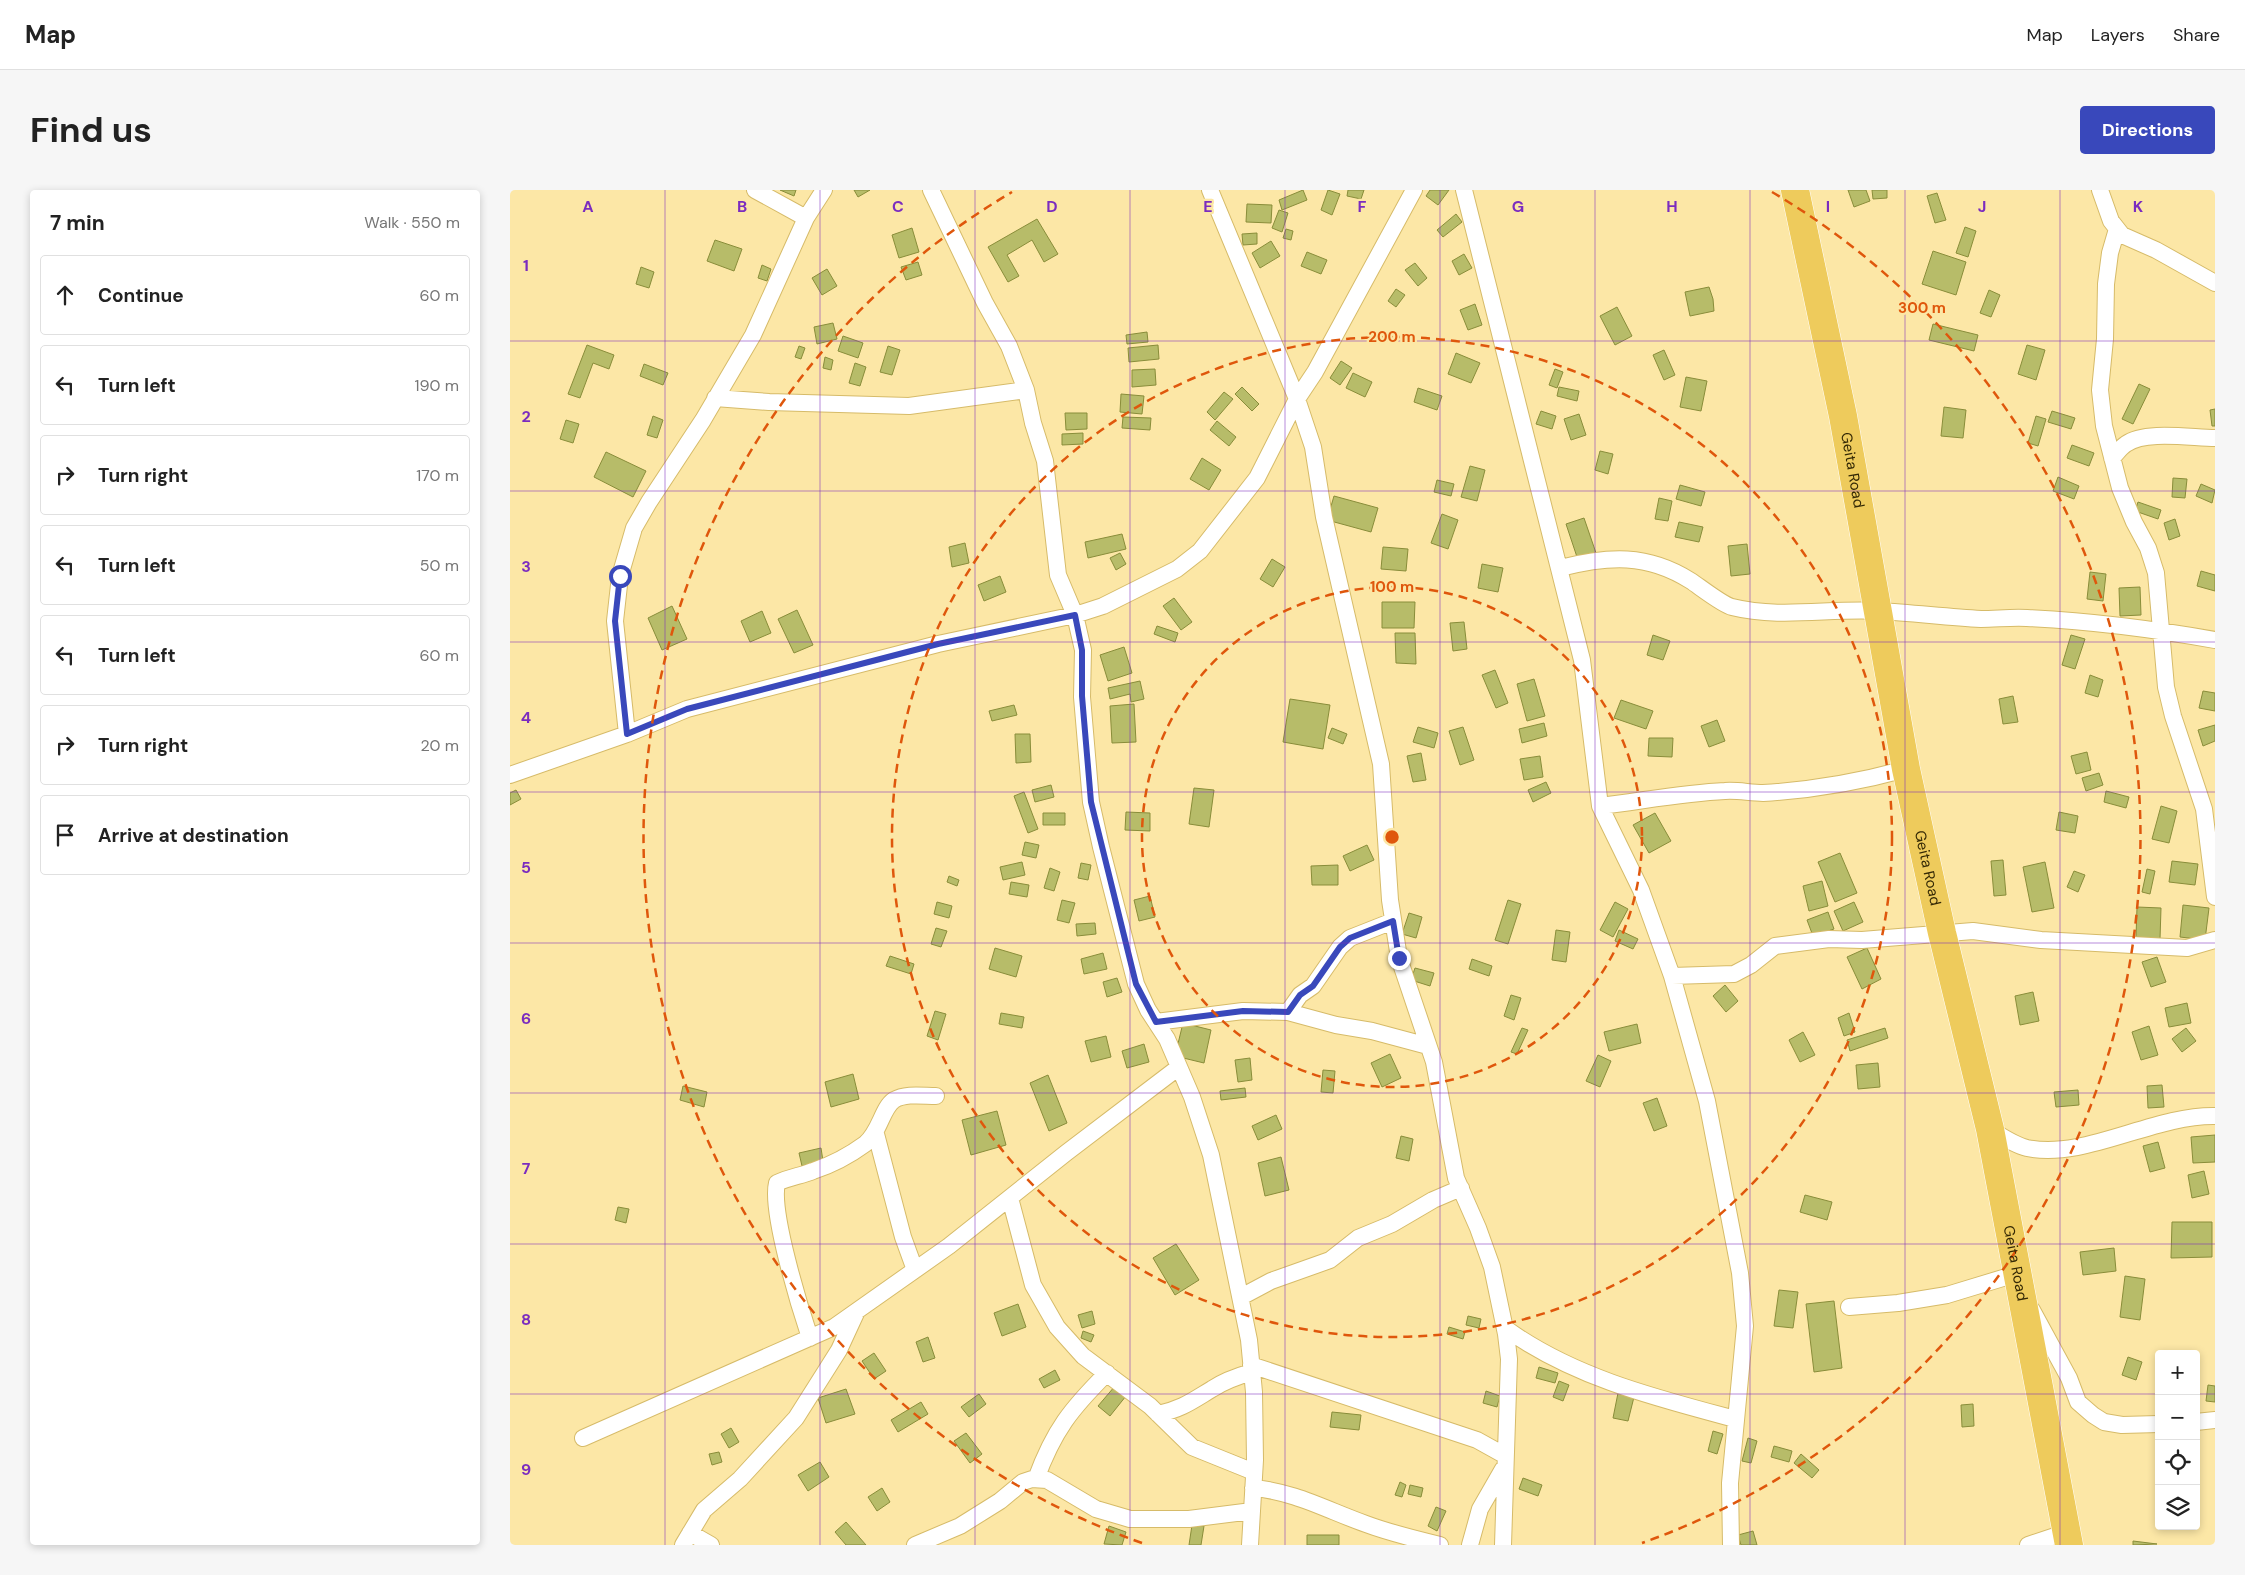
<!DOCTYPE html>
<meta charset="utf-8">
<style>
body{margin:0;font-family:"DM Sans",sans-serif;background:#f6f6f6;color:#222}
.controls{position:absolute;right:15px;bottom:15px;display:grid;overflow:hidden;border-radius:5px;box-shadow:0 2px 8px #0003}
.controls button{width:45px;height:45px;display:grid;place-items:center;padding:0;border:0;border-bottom:1px solid #e0e0e0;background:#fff;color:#222;font:25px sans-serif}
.stop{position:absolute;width:15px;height:15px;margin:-11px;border:4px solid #3948bb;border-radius:50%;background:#fff}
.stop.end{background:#3948bb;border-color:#fff;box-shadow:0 1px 5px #0008}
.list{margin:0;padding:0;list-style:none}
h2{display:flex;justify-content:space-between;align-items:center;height:65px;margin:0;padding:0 20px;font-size:21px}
h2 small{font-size:16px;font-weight:400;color:#767676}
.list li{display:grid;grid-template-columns:32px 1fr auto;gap:15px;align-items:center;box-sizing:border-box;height:80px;margin:0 10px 10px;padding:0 10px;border:1px solid #e0e0e0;border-radius:5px}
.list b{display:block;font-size:19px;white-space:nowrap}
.list em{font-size:16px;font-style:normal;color:#767676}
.icon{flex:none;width:28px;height:28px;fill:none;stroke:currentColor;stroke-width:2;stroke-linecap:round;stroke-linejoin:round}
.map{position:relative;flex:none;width:1705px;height:1355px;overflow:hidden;border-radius:5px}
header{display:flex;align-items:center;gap:30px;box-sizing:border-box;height:70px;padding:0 25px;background:#fff;border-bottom:1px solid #e0e0e0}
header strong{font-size:24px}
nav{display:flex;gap:28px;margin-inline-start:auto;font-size:18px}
.intro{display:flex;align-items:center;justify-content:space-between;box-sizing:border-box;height:120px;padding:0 30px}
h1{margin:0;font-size:35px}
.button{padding:12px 22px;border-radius:5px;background:#3948bb;color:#fff;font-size:18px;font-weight:700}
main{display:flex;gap:30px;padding:0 30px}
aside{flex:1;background:#fff;border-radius:5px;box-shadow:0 2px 8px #0003}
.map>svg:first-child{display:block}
</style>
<header>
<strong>Map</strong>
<nav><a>Map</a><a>Layers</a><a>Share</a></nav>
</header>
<div class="intro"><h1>Find us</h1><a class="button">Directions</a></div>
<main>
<aside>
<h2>7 min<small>Walk · 550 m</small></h2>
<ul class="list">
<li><svg class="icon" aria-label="ahead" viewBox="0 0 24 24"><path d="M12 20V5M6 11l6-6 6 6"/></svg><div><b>Continue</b></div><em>60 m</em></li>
<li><svg class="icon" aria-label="left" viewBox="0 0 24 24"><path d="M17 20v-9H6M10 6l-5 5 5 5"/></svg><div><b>Turn left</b></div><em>190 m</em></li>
<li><svg class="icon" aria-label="right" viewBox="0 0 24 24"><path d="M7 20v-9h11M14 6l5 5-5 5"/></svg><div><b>Turn right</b></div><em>170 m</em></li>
<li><svg class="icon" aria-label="left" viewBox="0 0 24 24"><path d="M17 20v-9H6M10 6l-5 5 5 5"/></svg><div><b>Turn left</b></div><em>50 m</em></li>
<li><svg class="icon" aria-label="left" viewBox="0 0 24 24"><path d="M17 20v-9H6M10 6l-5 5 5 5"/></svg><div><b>Turn left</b></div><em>60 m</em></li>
<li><svg class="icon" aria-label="right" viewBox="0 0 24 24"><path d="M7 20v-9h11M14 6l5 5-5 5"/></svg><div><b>Turn right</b></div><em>20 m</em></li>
<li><svg class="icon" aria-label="arrive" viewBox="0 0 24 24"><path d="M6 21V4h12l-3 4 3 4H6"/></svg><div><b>Arrive at destination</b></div></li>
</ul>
</aside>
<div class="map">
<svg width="1705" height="1355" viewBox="0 0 1705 1355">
<rect width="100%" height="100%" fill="#fce7a6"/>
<path fill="#b7bc69" stroke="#898d3a" d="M270,0H286L284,6Z
M344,0H360L348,7Z
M793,0L797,10L772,20L769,10Z
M818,0L830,4L822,25L811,20Z
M838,0H854L851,9L837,6Z
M920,0H939L928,15L916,6Z
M1338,0H1356L1360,11L1344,17Z
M1362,0H1377V8L1363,9Z
M1427,3L1436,30L1425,33L1417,6Z
M737,14L762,15L761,33L736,32Z
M769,20L778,23L772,42L762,38Z
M946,24L952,32L933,47L927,40Z
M527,29L548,64L534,72L522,50L497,65L509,86L498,92L478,57Z
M1455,37L1466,41L1458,67L1446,63Z
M402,38L409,62L389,68L382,45Z
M776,39L783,41L781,50L773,48Z
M747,43V54L733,55L732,44Z
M205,50L232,59L224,81L197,71Z
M761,51L770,66L750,78L742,63Z
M1423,61L1456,72L1446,105L1412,94Z
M797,62L817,70L811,84L791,76Z
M954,64L962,78L949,85L942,71Z
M408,72L412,85L396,90L391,77Z
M905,73L917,88L908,96L895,80Z
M252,75L261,79L257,91L248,88Z
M131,77L144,82L139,98L126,94Z
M317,79L327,96L312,105L302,88Z
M1199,97L1203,109L1204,121L1180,126L1175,102Z
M886,99L895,105L886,117L878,111Z
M1479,100L1490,105L1481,127L1470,123Z
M965,114L972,135L958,140L950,120Z
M1107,117L1122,146L1105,155L1090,126Z
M323,133L327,149L307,154L304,137Z
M1423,134L1468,145L1464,161L1419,150Z
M637,142L638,152L617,154L616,145Z
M333,146L353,153L348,168L328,161Z
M77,155L104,165L99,179L83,173L70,208L58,204Z
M648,155L649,169L619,172L618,158Z
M1517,155L1535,160L1526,190L1508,184Z
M289,156L295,158L291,169L285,167Z
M378,156L390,160L382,185L370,182Z
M1154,160L1165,185L1154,190L1143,165Z
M946,163L970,173L961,193L938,184Z
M315,167L323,170L321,180L313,178Z
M831,171L842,178L830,195L820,188Z
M345,173L356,177L350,196L339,193Z
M134,174L158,183L153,195L130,186Z
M645,179L646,195L622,197V180Z
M1045,179L1053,182L1047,198L1039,195Z
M843,183L862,192L855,207L836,198Z
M1176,187L1197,191L1191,221L1170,217Z
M1629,194L1640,199L1623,234L1612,229Z
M732,197L749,214L742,221L725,204Z
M1049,197L1069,201L1067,211L1047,206Z
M908,198L932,206L927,220L904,212Z
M714,202L723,209L705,230L697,222Z
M611,204L634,206L632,224L610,222Z
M1434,217L1456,220L1453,248L1431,246Z
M1705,219V236H1702L1700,220Z
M1031,221L1046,226L1042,239L1026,234Z
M1542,221L1565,228L1561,239L1538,232Z
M555,223H577V239L556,240Z
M1069,224L1076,245L1061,250L1054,229Z
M143,226L153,230L147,248L137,245Z
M1526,226L1536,229L1528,256L1518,253Z
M613,227L641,228L640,240L612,238Z
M56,230L69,234L63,253L50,249Z
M707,231L726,247L719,256L700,240Z
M573,243V254L552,255V244Z
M1562,255L1584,263L1579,276L1557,268Z
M1090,261L1103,264L1098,284L1085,280Z
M96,262L136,281L123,307L84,287Z
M692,268L711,280L699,300L680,289Z
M960,276L975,280L967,311L951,307Z
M1548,287L1569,296L1564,309L1543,301Z
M1663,288L1677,289L1675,308L1662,307Z
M927,290L944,294L941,306L924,302Z
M1691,294L1705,300L1702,313L1686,306Z
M1170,295L1195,302L1191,316L1166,309Z
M824,306L868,318L861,342L817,330Z
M1149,308L1162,311L1158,331L1145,329Z
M1628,312L1651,320L1648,329L1625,321Z
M932,324L948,330L938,359L921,353Z
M1074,328L1086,363L1068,370L1056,334Z
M1665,329L1670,346L1659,350L1654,333Z
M1169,332L1193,337L1189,352L1165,347Z
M612,344L616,359L578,368L575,352Z
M455,353L459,373L442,377L439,357Z
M1237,354L1240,384L1221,386L1218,356Z
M873,357L898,359L896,381L871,379Z
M610,363L616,374L606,380L600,368Z
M762,369L775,377L763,397L750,389Z
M972,374L993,378L988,402L968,398Z
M1691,381L1705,385V401L1687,396Z
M1580,382L1596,384L1593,411L1577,409Z
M490,386L496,402L474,411L468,395Z
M1630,397L1631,425L1610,426L1609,398Z
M664,408L682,432L671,440L653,416Z
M872,412H905L904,438H872Z
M162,416L177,449L152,460L138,428Z
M287,420L303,455L284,463L268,429Z
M252,421L261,443L240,452L231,431Z
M954,432L957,459L943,461L940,433Z
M647,436L668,443L665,452L644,444Z
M885,443H905L906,474L886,473Z
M1143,445L1160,451L1153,470L1137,465Z
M1561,445L1575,449L1565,479L1552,475Z
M614,457L622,483L598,491L590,465Z
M985,480L998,513L986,518L972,485Z
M1580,485L1593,490L1588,507L1575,503Z
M1024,489L1035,526L1017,531L1007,494Z
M630,491L634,509L621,512L620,504L600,509L598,498Z
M1693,501L1705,503V521L1689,518Z
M1503,506L1508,532L1493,534L1489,509Z
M780,509L820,515L813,559L773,552Z
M1111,510L1143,521L1136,539L1104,528Z
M624,514L626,552L602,553L600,516Z
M504,515L507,525L482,531L479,521Z
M1207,530L1215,551L1199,557L1191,536Z
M1034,533L1037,546L1012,553L1009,539Z
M1705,535V551L1693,556L1688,540Z
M908,537L928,543L924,558L903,552Z
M953,537L964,570L950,575L939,541Z
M822,538L837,544L833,554L818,548Z
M505,544H520L521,572L506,573Z
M1139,548H1163L1162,567L1138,566Z
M1577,562L1581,580L1566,584L1561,566Z
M911,563L916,590L903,592L897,566Z
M1030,566L1033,587L1014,590L1010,569Z
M1589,583L1593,595L1576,601L1572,588Z
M1036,592L1041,603L1023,612L1018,600Z
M541,595L544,607L525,612L522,600Z
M684,598L704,600L699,637L679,634Z
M6,600L11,609L0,615V603Z
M1596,601L1619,607L1616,618L1594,612Z
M514,602L528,639L518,643L504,606Z
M1651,616L1667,621L1659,653L1642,649Z
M616,622L640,623V641L615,640Z
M1549,622L1568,626L1565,643L1546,640Z
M533,623H555V635H533Z
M1145,623L1161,651L1139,663L1123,635Z
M515,652L529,655L526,668L512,665Z
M857,655L864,670L840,681L833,666Z
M1330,663L1347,703L1325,712L1308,672Z
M1493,670L1496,705L1484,706L1481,671Z
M1662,671L1688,674L1685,695L1659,692Z
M512,672L515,685L493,690L490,677Z
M1535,672L1544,718L1522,722L1513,677Z
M571,673L581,675L578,690L568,688Z
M828,675V695H802L801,676Z
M540,678L550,682L544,701L534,698Z
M1637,679L1645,681L1640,704L1632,702Z
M1564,681L1575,685L1568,702L1557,697Z
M439,686L449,690L447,696L437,692Z
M1312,691L1318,716L1299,721L1293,696Z
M501,692L519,695L517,707L499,704Z
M640,706L645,727L629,731L624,710Z
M552,710L565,713L559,733L547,730Z
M998,710L1011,714L998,754L985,750Z
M427,712L442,716L439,728L424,724Z
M1105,712L1118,719L1103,747L1090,740Z
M1344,712L1353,732L1333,741L1324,721Z
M1673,715L1699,718L1695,750L1670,747Z
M1627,717L1651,718L1650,749L1626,747Z
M1318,722L1324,739L1303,746L1297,730Z
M899,723L912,727L906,748L892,744Z
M585,733L586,744L567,746L566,734Z
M426,738L437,741L431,757L421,754Z
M1046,740L1060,742L1056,772L1042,770Z
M1109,740L1128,749L1123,759L1105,751Z
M485,758L512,766L506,787L479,779Z
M1357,758L1371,789L1352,799L1337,767Z
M593,763L597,779L574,784L571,769Z
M380,766L404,774L401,784L376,776Z
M1647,767L1656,792L1641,797L1632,772Z
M962,769L982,776L979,786L959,779Z
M905,778L924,783L920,796L901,790Z
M607,788L612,802L597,807L593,792Z
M1215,795L1228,811L1216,822L1203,806Z
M1523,802L1529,831L1510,835L1505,806Z
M1001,805L1011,808L1004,830L994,826Z
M1677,813L1681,833L1659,837L1655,818Z
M425,821L436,824L428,850L417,846Z
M491,823L514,827L512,838L489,834Z
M1339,823L1345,842L1334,846L1328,828Z
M673,833L701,840L694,873L665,866Z
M1127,834L1131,853L1099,861L1094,842Z
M1639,836L1648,865L1631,870L1622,842Z
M1012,838L1018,840L1007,864L1001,862Z
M1375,838L1378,848L1340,861L1337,850Z
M1676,838L1686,851L1672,862L1662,849Z
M1293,842L1305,865L1290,872L1279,850Z
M596,846L601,867L581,872L575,851Z
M634,854L639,872L617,878L612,861Z
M880,864L891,888L872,897L861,873Z
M1088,865L1101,871L1090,897L1076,891Z
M740,868L742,890L728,892L725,870Z
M1368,873L1370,897L1348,899L1346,875Z
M813,880L825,881L823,903L811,902Z
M343,884L349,909L321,917L315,892Z
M538,885L557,933L539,941L520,893Z
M1652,895L1654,917L1638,918L1637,896Z
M173,896L197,902L194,917L170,910Z
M735,898L736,907L711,910L710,901Z
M1568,900L1569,915L1546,917L1544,902Z
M1147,908L1157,936L1144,941L1133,913Z
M487,921L496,955L461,965L452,930Z
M766,925L772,939L748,950L742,936Z
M1705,945V972L1683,973L1681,947Z
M891,946L903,949L899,971L886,968Z
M1648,952L1655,978L1640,982L1633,956Z
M311,958L313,971L292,976L289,963Z
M771,967L779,1000L755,1006L748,973Z
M1694,981L1699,1004L1682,1008L1678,985Z
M1295,1005L1322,1012L1317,1030L1290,1022Z
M108,1017L119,1019L116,1033L105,1030Z
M1662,1032H1702V1067L1661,1068Z
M666,1054L689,1090L665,1105L643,1068Z
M1604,1058L1606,1081L1573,1085L1570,1062Z
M1615,1086L1635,1089L1630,1130L1610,1127Z
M1269,1100L1288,1102L1283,1138L1264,1136Z
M1324,1111L1332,1178L1304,1182L1296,1114Z
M508,1114L516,1137L492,1146L484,1123Z
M582,1121L585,1134L572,1138L568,1125Z
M958,1126L971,1129L969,1138L956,1135Z
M939,1137L955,1142L953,1149L937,1144Z
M573,1141L584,1145L581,1152L571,1148Z
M418,1147L425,1168L413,1172L406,1152Z
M364,1163L376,1181L364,1189L352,1171Z
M1618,1167L1632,1172L1626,1190L1612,1185Z
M1029,1177L1048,1183L1045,1193L1026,1188Z
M545,1180L550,1190L534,1198L529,1189Z
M1049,1191L1059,1195L1053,1211L1043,1207Z
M1698,1195L1705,1196V1212L1696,1211Z
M605,1196L616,1206L600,1226L588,1216Z
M336,1199L345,1224L316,1233L308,1208Z
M976,1201L990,1206L987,1217L973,1213Z
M1108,1203L1124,1207L1118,1231L1103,1228Z
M469,1204L476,1214L459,1227L451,1217Z
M411,1212L418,1224L388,1242L381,1230Z
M1463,1214L1464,1236L1452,1237L1451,1215Z
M822,1222L851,1225L849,1240L820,1237Z
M221,1238L229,1252L219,1258L211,1244Z
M1203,1241L1213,1244L1207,1264L1198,1261Z
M456,1243L472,1264L460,1273L444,1251Z
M1238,1248L1247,1251L1241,1273L1232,1271Z
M1264,1256L1282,1261L1279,1272L1261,1267Z
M209,1262L212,1272L202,1275L199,1264Z
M1291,1264L1309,1280L1302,1288L1284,1273Z
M310,1272L319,1287L298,1301L288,1285Z
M1013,1288L1032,1295L1028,1306L1009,1299Z
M890,1292L896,1295L892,1307L885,1305Z
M900,1295L913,1298L911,1307L898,1304Z
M372,1298L380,1312L367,1321L358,1307Z
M926,1317L936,1321L927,1341L918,1336Z
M336,1332L356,1355H336L325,1342Z
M682,1335L694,1336L691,1355H679Z
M599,1336L616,1342L612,1355L594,1354Z
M1243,1341L1247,1355H1231L1228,1345Z
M797,1345H829V1355H797Z
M1623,1351L1647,1354L1623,1355Z"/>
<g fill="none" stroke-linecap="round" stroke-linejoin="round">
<g stroke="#d6bb69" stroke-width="18">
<path id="street" d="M245,0L296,28
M421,0L475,113L499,156L516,200L523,233L535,271L548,385L565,425L573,460L572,507L581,612L591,657L626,794L638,820L657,849L682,907L701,965L739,1150L744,1202L745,1270L740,1355
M700,0L787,209L803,257L814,327L871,574L880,710L889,768L924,872L946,988L968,1038L982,1077L996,1144L999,1169L993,1355
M954,0L1072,470L1090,616L1131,700L1162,786L1197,911L1230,1083L1235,1136L1220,1293L1221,1355
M1590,0L1601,31L1612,45L1646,60L1705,93
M1607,39L1600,63L1596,94L1595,149L1590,200L1594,236L1610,298L1624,332L1638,358L1646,383L1656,497L1663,526L1694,619L1705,707
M205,208L259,212L399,216L516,200
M1602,268C1607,263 1611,257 1616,254C1635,240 1682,248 1705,248
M1050,378C1098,366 1137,363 1181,391C1190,397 1213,415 1222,417C1270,429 1320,418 1369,421C1403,423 1437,427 1471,429C1486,429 1502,427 1517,428C1580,431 1643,439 1705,450
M117,544L105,431L110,386L124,338L139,312L193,230L243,145L296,28L314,0
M0,585L117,544L177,519L428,454L565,425L593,416L667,379L690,361L747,288L787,209L805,182L904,0
M1090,616C1132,611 1173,603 1215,601C1228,600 1240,603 1253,603C1302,600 1349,592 1396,579
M1162,786L1224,784L1241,775L1265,756L1319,749L1352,750L1463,741L1531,750L1677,758L1705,750
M778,822L790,805L803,796L830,757L840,748L883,731
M646,832L733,821L778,822L826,835L862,841L918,856
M1480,939C1491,946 1504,955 1517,958C1575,970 1643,925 1705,926
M366,944L393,1047L405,1080
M500,1008L523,1095L547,1137L573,1166L640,1216L682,1257L744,1282
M731,1107L761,1091L820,1070L848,1048L882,1034L923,1010L951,998
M1339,1117L1388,1113L1437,1105L1506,1084
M1522,1120L1559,1188L1568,1212L1583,1225L1594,1232L1612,1235L1649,1234
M995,1138C1062,1187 1146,1208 1225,1229
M300,1148C290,1118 260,1021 267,993C279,987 291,986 303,981C321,975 340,965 355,954C370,942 372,918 384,910C396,903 413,906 426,906
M741,1175L967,1250L994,1265
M648,1224C672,1219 682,1211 702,1199C714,1191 728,1186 742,1182
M1686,1232L1705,1230
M73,1248L324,1137L439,1056L556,963L669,877
M526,1289C544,1240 561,1219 597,1183
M743,1298C783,1301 819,1321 856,1334C880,1343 905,1349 930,1355
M180,1343L201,1355
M173,1355L194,1320L230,1289L286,1228L329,1160L347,1121
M405,1355L450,1336L490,1311L513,1292L522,1289L537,1290L586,1319L620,1329H679L742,1321
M960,1355L970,1319L993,1279
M1518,1355L1557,1342"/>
</g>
<g stroke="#fff" stroke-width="29">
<g id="highway">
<path id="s1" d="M1285,0L1333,226L1396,579L1432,743L1480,939L1559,1355"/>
</g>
</g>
<use href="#street" stroke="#fff" stroke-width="16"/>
<use href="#highway" stroke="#eecb5c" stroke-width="28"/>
</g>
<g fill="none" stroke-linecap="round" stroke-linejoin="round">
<path stroke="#3948bb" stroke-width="6" d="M110,386L105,431L117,544L177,519L428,454L565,425L572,460V506L581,612L626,794L646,832L733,821L778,822L790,805L803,796L830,757L840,748L883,731L889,768"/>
</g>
<path fill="none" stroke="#7b2cbf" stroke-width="1" stroke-opacity="0.55" d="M155,0V1355M310,0V1355M465,0V1355M620,0V1355M775,0V1355M930,0V1355M1085,0V1355M1240,0V1355M1395,0V1355M1550,0V1355M0,151H1705M0,301H1705M0,452H1705M0,602H1705M0,753H1705M0,903H1705M0,1054H1705M0,1204H1649M1686,1204H1705"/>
<g fill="none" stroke="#df570c" stroke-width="2.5" stroke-dasharray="9 6">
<circle cx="882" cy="647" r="250"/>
<circle cx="882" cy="647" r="500"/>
<path d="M632 1353A749 749 0 0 1 502 2M1262 2A749 749 0 0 1 1132 1353"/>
</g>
<g text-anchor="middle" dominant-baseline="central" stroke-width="4.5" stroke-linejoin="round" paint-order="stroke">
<g font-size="15" fill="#342905" stroke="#fce7a6">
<text stroke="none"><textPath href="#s1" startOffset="286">Geita Road</textPath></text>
<text stroke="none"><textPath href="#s1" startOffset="691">Geita Road</textPath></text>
<text stroke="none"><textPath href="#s1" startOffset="1096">Geita Road</textPath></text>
</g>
</g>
<g font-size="16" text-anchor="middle" font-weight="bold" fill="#7b2cbf" stroke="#fce7a6" stroke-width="4.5" stroke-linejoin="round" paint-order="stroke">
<text x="78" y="22">A</text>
<text x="232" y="22">B</text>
<text x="388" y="22">C</text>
<text x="542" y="22">D</text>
<text x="698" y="22">E</text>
<text x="852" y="22">F</text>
<text x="1008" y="22">G</text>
<text x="1162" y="22">H</text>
<text x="1318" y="22">I</text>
<text x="1472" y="22">J</text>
<text x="1628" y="22">K</text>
<text x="16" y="81">1</text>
<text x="16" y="232">2</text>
<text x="16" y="382">3</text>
<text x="16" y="533">4</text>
<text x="16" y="683">5</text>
<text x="16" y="834">6</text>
<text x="16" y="984">7</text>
<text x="16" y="1135">8</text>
<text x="16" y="1285">9</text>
</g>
<circle cx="882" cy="647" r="8" fill="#df570c" stroke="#fce7a6" stroke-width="2.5"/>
<g font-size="15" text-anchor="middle" font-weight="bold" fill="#df570c" stroke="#fce7a6" stroke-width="4.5" stroke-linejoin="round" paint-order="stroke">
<text x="1412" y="123">300 m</text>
<text x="882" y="152">200 m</text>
<text x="882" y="402">100 m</text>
</g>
</svg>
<div class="controls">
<button>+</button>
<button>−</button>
<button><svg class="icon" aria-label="locate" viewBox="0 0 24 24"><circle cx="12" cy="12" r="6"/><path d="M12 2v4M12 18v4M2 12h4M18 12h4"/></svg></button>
<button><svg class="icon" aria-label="layers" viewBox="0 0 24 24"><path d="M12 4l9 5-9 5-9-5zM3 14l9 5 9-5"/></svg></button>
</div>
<div class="stop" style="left:110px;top:386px"></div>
<div class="stop end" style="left:889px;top:768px"></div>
</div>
</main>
